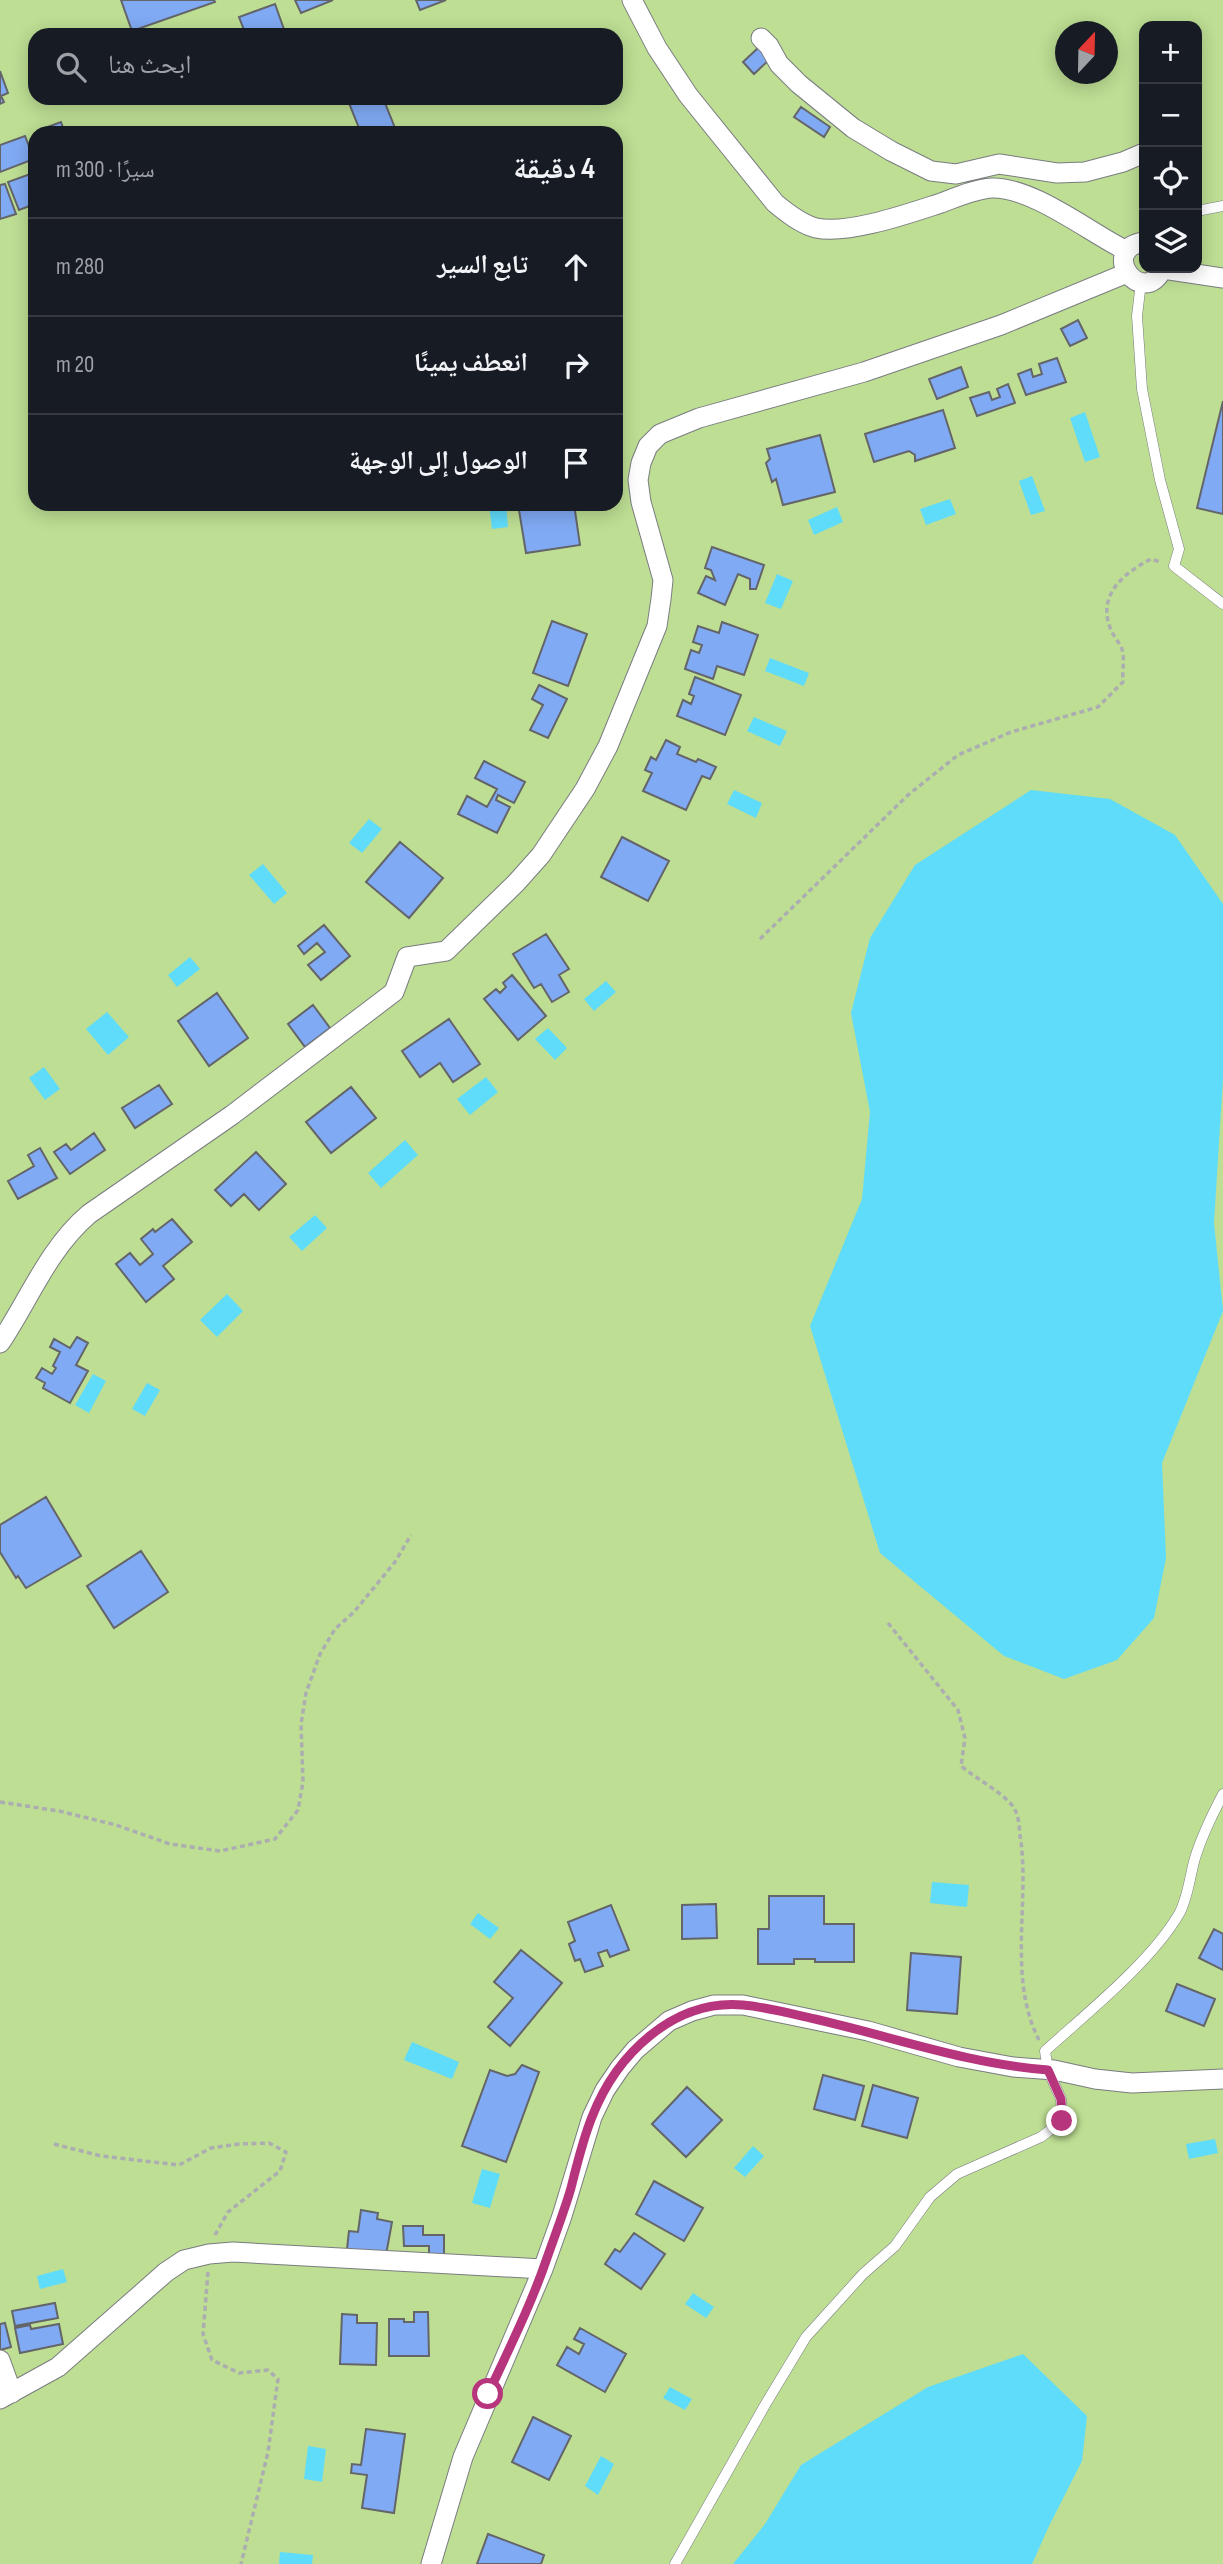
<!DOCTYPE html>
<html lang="ar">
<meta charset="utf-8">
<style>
body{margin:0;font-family:"Sofia Sans Condensed","Noto Naskh Arabic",sans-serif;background:#20242c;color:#f1f3f6;direction:rtl}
.controls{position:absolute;right:21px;top:21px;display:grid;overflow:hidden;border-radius:14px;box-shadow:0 4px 18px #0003}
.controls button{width:63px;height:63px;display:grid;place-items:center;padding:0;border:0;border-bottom:2px solid #363941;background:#171b24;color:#f1f3f6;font:35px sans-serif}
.compass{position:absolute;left:1055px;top:21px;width:63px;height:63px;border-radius:50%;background:#171b24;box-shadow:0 4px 18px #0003;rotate:22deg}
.stop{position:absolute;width:21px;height:21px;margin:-16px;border:5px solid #b7357d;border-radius:50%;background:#fff}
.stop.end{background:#b7357d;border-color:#fff;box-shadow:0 2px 7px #0008}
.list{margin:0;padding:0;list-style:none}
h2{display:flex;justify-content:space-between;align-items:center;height:91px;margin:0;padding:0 28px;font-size:30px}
h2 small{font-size:23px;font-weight:400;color:#9ea1a6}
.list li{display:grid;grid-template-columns:46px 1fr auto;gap:21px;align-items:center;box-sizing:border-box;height:98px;padding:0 28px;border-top:2px solid #363941}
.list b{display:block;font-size:26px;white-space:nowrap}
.list em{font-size:23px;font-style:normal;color:#9ea1a6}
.icon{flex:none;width:38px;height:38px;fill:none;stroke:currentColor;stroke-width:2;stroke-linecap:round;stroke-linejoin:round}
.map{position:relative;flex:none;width:1223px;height:2564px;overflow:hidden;direction:ltr}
.search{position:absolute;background:#171b24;box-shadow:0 4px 18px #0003;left:28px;top:28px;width:595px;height:77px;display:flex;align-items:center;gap:18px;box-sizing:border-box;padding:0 24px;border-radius:21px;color:#9ea1a6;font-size:26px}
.panel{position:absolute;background:#171b24;box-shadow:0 4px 18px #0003;left:28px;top:126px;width:595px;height:385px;border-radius:21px;direction:rtl}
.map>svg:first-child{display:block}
</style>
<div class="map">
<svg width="1223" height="2564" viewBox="0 0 1223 2564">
<rect width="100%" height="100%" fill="#e5e7eb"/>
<path fill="#bdde93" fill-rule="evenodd" d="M0,0H1223V2564H0ZM1144,26H1197V268H1144ZM1066,32H1108V74H1066ZM35,35H616V98H35ZM35,133H616V504H35Z"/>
<path fill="#60dcfb" d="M1085,412L1100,457L1085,462L1070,418Z
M1032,476L1045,511L1031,515L1019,481Z
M950,499L956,514L926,525L920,509Z
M489,504H506L508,527L492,529Z
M837,507L843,522L814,535L808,520Z
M777,574L793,581L781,609L765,603Z
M770,658L809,673L804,686L765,671Z
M754,717L787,731L780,746L747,731Z
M734,790L762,803L756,818L727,804Z
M1031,790L1110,799L1175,835L1223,904V1078L1214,1223L1223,1311L1162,1463L1166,1558L1154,1618L1117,1660L1064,1679L1004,1656L880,1553L810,1326L862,1199L870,1112L851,1013L870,938L915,865Z
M369,819L382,829L362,853L349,843Z
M263,864L287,893L274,904L249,875Z
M190,957L200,969L177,987L168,975Z
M606,981L616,992L594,1011L584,999Z
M107,1012L129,1037L108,1055L86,1029Z
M548,1028L567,1048L555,1060L535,1039Z
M44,1067L60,1089L45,1100L29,1078Z
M486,1077L498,1092L470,1115L457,1099Z
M405,1140L418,1155L381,1188L368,1173Z
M315,1215L327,1228L302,1251L289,1237Z
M227,1294L243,1311L217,1337L200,1320Z
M93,1374L106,1381L89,1413L75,1405Z
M147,1383L160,1390L145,1416L132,1409Z
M932,1882L969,1885L967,1907L930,1903Z
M478,1913L499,1928L490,1939L470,1924Z
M412,2042L459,2062L452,2079L404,2060Z
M1215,2139L1218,2153L1189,2159L1186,2144Z
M753,2146L764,2156L745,2177L734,2168Z
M482,2169L500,2174L490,2208L472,2203Z
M63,2269L67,2282L40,2289L37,2276Z
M693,2293L714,2307L706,2318L685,2304Z
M1023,2354L1087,2416L1082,2461L1049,2526L1032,2564H733L765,2524L801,2465L928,2387Z
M670,2387L692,2399L685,2410L663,2398Z
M308,2446L326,2449L322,2482L304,2479Z
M601,2456L614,2464L598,2495L585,2486Z
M280,2552L313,2555L312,2564H279Z"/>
<path fill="#80aaf4" stroke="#636569" stroke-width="2" d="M121,0H214L215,2L132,31Z
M295,0H333L301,13Z
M416,0H446L420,10Z
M275,4L286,35H246L239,17Z
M759,47L770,59L754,74L743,62Z
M0,71L8,93L1,96L4,102L0,104Z
M347,98H383L397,133H361Z
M801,107L830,127L824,137L794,117Z
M61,122L65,133H40L39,130Z
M25,136L34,159L0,172V145Z
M33,173L35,179V204L19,210L8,182Z
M5,184L16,214L0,219V185Z
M1078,320L1087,338L1070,346L1061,329Z
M1057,358L1066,382L1026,395L1018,374L1031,369L1033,377L1042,374L1039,364Z
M961,367L968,387L937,399L929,379Z
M1008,384L1015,403L977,416L970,398L989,392L992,400L1000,397L997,389Z
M1223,401V514L1197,508Z
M943,410L955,448L915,461V455L909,451L874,462L865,434Z
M820,435L835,492L783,505L776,479L772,482L766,463L770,459L767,449Z
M541,504H574L580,545L526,553L519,510L542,506Z
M712,547L764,565L756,589H750V579L738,574L725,605L698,593L706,576L715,580L711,570L705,568Z
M552,621L587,634L568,686L533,673Z
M722,622L758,635L744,675L717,666L713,679L685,669L691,650L699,653L702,645L693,642L698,626L719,633Z
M695,677L741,695L725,735L677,716L683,700L691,704L694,696L689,694Z
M539,685L567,699L548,738L530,730L543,705L532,699Z
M666,740L680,747L677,754L696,762L698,759L716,767L710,779L702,776L686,810L643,791L652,773L645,770L651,757L656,760Z
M484,761L525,782L514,803L498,795L496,800L510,807L497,833L458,814L467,796L487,807L497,789L475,778Z
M622,837L669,861L648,901L601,877Z
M400,842L443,878L409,918L366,882Z
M324,925L350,956L321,980L308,965L325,952L317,943L304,954L298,946Z
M546,934L569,969L559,975L569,992L552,1002L541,984L534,988L513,954Z
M512,975L546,1016L518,1040L484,999L496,989L500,993L506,987L503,983Z
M217,993L248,1038L209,1066L178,1021Z
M313,1005L330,1028L305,1047L288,1024Z
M449,1019L480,1064L453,1082L440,1063L420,1077L402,1051Z
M159,1085L172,1104L135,1128L122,1108Z
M351,1087L376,1118L331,1153L306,1122Z
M94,1133L105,1150L70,1174L54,1152L66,1144L71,1150Z
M40,1148L57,1178L18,1199L8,1181L34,1166L28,1155Z
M256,1152L286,1184L259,1210L244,1194L231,1206L215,1190Z
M172,1219L192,1242L163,1266L174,1279L146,1302L116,1264L130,1253L140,1265L153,1254L141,1239L153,1229L155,1232Z
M77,1337L88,1343L76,1365L88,1371L70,1403L43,1388L45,1383L36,1378L42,1368L52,1374L56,1368L53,1366L60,1352L50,1347L54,1339L70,1348Z
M46,1497L81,1556L26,1588L18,1576L16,1578L0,1552V1525Z
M141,1551L168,1592L114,1628L87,1586Z
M769,1896H824V1924H854V1962H815V1959H794V1964H758V1929H769Z
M716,1904L717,1938L682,1939V1905Z
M611,1905L629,1950L610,1957L607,1950L598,1953L603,1966L585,1972L580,1959L575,1961L569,1944L575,1941L568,1922Z
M1214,1929L1223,1934V1970L1199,1958Z
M521,1950L562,1983L510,2046L488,2027L513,1998L494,1982Z
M911,1953L961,1957L957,2014L907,2010Z
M1177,1984L1215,1999L1204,2026L1166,2011Z
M522,2065L539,2072L506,2162L462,2146L490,2070L507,2076L515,2074Z
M823,2075L864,2086L855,2120L814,2109Z
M873,2085L918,2098L907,2138L862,2126Z
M687,2087L722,2120L686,2157L652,2124Z
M654,2181L703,2208L684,2241L636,2214Z
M361,2210L378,2213L377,2219L392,2222L386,2255L347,2249L349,2231L358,2232Z
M403,2226H423V2235H444V2255L429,2256V2246H404Z
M634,2233L665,2254L641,2289L605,2264L615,2249L620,2252Z
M55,2303L58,2318L15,2326L12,2311Z
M414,2312H428L429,2356H389V2319H404V2322H414Z
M342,2314L357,2315V2323H377L376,2365L340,2364Z
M5,2323L11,2347L0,2350V2324Z
M59,2324L63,2344L20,2353L15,2328L30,2325L31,2329Z
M580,2328L626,2354L605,2392L557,2365L567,2347L579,2354L584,2344L574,2339Z
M533,2417L571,2436L549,2480L512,2462Z
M366,2429L405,2434L394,2513L362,2508L367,2475L351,2473L352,2464L361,2465Z
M488,2534L544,2555L541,2564H477Z"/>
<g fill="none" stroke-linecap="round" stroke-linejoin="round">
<g stroke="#7a7c80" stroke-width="11">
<path id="lane" d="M1197,211L1223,206
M1141,282L1137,316L1142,389L1160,480L1179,549L1174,566L1223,604
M675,2564L765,2405L806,2337L863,2274L895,2246L930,2197L957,2174L1041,2137L1062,2121L1061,2099L1048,2070L1045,2051C1087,2013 1150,1963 1179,1914C1188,1898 1190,1875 1195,1858C1202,1835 1212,1815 1223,1794"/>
</g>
<g stroke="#7a7c80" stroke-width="21">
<path id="street" d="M632,0L657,48L688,95L775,203C787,213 801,224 816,228C848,235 910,213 941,203C957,197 975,189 992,188C1033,187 1090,233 1127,251
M761,38L769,46L779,64L799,84L853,128L891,151L931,171L956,174L999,164L1057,173L1085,172L1123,162L1144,153
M1144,242C1097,249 1143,311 1163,268
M1163,269L1223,278
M0,1343C29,1300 48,1249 89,1214L232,1115L394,992L407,957L446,951L516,883L541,855L585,789L608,746L657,626L661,599L663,580L641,502L638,480L641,463L648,446L660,434L699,418L864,372L1001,325L1127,273
M0,2360L12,2393
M0,2399L58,2367L166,2272L184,2260L209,2254L233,2252L543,2269
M431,2564L463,2457L543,2269L562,2216L592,2117L605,2090L620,2068L635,2050L669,2021L692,2011L714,2005H743L868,2031L959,2057L1013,2067L1054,2070L1095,2079L1132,2083L1223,2079"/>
</g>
<path stroke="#abadb0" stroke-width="3.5" stroke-dasharray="5 3.5" stroke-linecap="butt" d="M760,939L908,795L958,755L1011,732L1098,707L1123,682C1122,672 1125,659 1122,649C1120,643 1114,637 1111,630C1096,595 1124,573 1151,559L1160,562
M888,1623L958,1710L965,1738L961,1766C975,1778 1009,1796 1015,1810C1020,1819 1019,1832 1021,1842C1029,1906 1008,1980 1039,2040
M0,1802L59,1811L116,1825L170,1844L220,1851L275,1839L298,1810L303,1782L301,1724L306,1693L320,1654L335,1629L354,1612L395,1562L411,1535
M54,2144L101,2156L179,2165L211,2148L239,2144L269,2143L286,2152L280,2171L228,2212L215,2235
M208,2272L203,2334L212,2360L239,2373L268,2370L278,2379L268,2452L241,2564"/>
<use href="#lane" stroke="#fff" stroke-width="10"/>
<use href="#street" stroke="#fff" stroke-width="19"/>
</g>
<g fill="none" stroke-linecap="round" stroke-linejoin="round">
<path stroke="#b7357d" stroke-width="9" d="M488,2394C509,2349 531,2305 547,2258C555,2235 564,2212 571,2188C577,2164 583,2139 592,2117C616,2055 673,1999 743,2005C767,2007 792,2014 815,2019C893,2037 968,2064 1048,2070L1061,2099L1062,2121"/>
</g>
</svg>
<div class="controls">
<button>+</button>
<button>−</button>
<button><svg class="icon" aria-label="locate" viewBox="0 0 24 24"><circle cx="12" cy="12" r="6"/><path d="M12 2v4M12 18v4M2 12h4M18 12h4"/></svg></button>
<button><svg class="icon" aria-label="layers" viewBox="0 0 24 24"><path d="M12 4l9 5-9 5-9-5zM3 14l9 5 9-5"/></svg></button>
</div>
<svg class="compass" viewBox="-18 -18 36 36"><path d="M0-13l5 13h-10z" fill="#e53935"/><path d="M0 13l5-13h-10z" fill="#9ea1a6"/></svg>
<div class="stop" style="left:488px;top:2394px"></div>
<div class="stop end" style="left:1062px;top:2121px"></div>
<div class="search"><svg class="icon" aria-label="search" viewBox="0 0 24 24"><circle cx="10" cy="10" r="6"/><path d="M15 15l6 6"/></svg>ابحث هنا</div>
<section class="panel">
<h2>4 دقيقة<small>سيرًا · 300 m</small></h2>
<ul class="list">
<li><svg class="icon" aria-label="ahead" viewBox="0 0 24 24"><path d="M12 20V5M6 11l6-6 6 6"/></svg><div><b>تابع السير</b></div><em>280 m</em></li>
<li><svg class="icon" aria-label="right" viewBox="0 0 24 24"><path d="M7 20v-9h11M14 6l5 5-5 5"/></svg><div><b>انعطف يمينًا</b></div><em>20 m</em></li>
<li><svg class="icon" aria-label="arrive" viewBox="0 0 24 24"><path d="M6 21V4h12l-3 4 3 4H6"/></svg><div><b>الوصول إلى الوجهة</b></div></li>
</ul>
</section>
</div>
